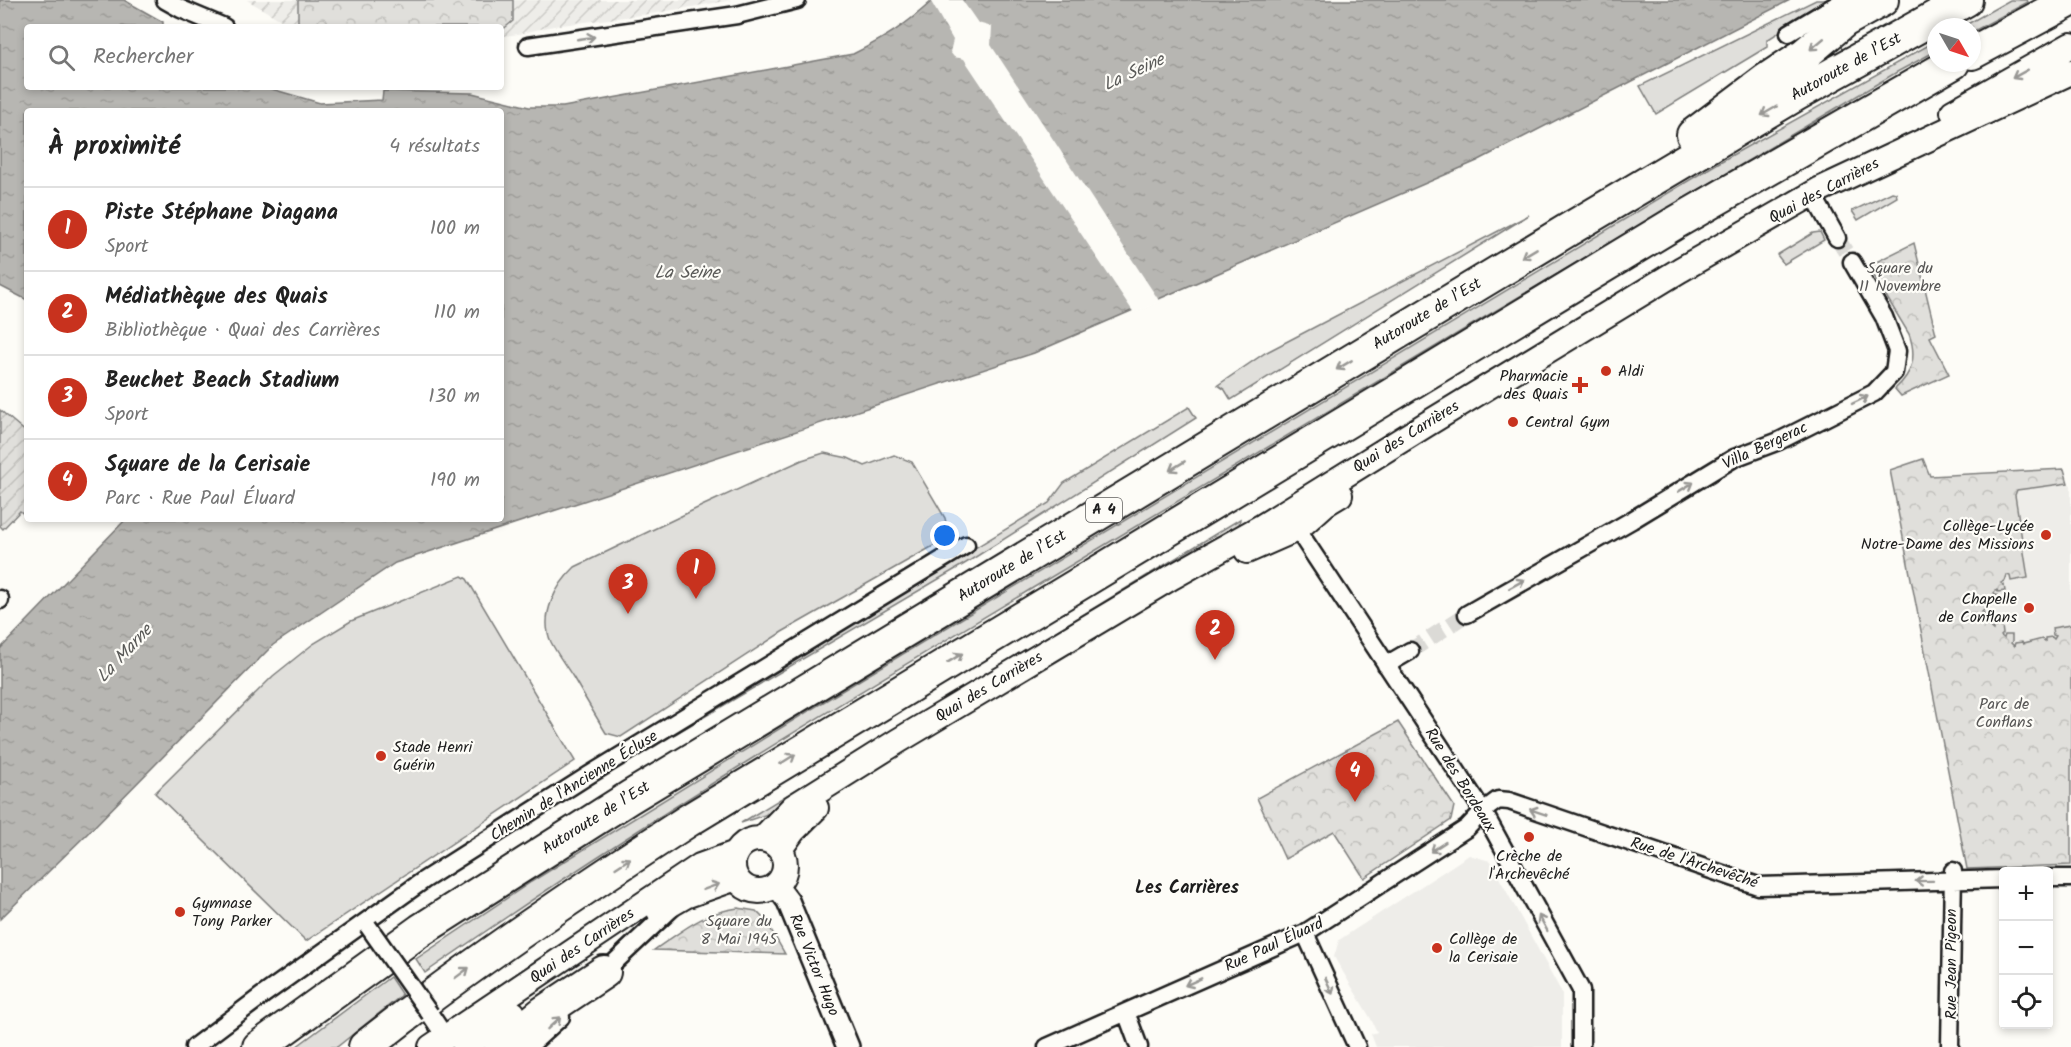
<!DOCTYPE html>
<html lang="fr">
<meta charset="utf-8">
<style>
body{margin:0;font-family:Kalam,sans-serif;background:#f2f2f2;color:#222}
.controls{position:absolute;right:18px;bottom:18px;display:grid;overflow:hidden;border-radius:6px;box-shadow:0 3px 9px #0003}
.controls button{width:54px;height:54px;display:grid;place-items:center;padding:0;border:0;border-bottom:2px solid #e0e0e0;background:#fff;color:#222;font:30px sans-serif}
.compass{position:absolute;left:1927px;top:18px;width:54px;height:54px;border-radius:50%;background:#fff;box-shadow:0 3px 9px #0003;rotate:129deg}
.you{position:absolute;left:945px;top:536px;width:21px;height:21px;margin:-15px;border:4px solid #fff;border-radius:50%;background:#1a73e8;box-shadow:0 0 0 9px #1a73e833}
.badge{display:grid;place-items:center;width:39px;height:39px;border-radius:50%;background:#c8321e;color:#fff;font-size:20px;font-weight:700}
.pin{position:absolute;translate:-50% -50px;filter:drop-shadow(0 2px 3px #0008)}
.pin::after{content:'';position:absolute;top:32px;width:21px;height:18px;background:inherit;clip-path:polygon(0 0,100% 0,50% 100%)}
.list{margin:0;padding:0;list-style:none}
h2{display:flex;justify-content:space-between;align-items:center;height:78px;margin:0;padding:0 24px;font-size:26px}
h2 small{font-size:20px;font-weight:400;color:#767676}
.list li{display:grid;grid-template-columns:39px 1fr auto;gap:18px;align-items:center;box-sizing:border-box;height:84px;padding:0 24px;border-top:2px solid #e0e0e0}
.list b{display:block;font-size:22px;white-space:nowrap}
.list p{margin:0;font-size:20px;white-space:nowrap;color:#767676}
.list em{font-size:20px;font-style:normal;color:#767676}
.icon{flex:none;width:33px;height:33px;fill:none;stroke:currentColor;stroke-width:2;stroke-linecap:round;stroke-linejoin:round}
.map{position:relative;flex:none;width:2071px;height:1047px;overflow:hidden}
.search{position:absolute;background:#fff;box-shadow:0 3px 9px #0003;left:24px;top:24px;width:480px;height:66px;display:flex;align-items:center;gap:15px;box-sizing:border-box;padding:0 21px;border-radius:6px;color:#767676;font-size:22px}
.panel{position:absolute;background:#fff;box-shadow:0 3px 9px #0003;left:24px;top:108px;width:480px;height:414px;border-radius:6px}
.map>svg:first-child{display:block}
</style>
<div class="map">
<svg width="2071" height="1047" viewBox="0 0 2071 1047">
<defs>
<pattern id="industrial-furrows" width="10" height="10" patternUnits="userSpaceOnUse" patternTransform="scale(1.5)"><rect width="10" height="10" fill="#eeede9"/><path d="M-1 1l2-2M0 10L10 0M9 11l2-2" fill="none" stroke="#cccbc7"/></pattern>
<pattern id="forest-firs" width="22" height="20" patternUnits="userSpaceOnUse" patternTransform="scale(1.5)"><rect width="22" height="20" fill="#e0dfdb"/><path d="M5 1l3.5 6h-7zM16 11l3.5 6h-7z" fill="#c0bfbb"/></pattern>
<pattern id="park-crowns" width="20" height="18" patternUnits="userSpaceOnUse" patternTransform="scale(1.5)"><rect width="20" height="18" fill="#e0dfdb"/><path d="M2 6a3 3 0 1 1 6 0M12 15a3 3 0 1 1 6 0" fill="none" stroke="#c0bfbb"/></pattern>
<pattern id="garden-furrows" width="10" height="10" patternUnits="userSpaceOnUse" patternTransform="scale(1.5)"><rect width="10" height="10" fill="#e0dfdb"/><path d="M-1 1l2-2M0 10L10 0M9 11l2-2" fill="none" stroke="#c0bfbb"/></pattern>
<pattern id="water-ripples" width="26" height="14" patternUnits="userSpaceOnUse" patternTransform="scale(1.5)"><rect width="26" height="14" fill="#b7b6b2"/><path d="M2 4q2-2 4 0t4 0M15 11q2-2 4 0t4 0" fill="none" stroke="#9d9c98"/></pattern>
</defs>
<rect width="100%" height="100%" fill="#fdfcf7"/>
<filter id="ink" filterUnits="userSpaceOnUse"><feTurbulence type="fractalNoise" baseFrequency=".0167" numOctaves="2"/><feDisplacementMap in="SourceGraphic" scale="12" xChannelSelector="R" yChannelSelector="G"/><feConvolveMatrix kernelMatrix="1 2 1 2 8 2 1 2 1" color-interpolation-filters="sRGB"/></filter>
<g filter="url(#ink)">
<path fill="#eeede9" d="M2069,484L2071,485V625L2053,628L2056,636L2054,639L2043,641L2042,639L2023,644L2022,642L2015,643L2013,646L2006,638L1984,624L1981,613L2007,575L2010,576L2015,495L2017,490Z
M1469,855L1490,861L1562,993V1047H1376L1371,1034L1377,1032L1371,1019L1334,957L1339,940Z"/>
<path fill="url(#industrial-furrows)" d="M247,0H732L656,13L554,26L513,35L501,36V27L291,26Z"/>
<path fill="#e0dfdb" stroke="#7e7e7c" stroke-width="1.5" d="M1816,0H1829L1767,40V47L1656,114L1640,86Z
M2010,0H2027L2028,2L1972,32V27H1962Z
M1936,41V51L1897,72C1629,231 1360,391 1093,552C867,687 641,822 425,973L416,959L531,882L810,710L1718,163Z
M1892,192L1896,193L1897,197L1858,220L1852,211Z
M1529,215L1231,400L1225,390L1218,385L1265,353Z
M1820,232L1824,240L1784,264L1777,255L1813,233Z
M1189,407L1196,418L966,563L675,734L742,689L1049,503L1064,483Z
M824,453L848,458L865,466L894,455L912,462L945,518L949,537L782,632L621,737L606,733C595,715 584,696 573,677C566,666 557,654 551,642C539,615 556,585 575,567L704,505L802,460Z
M462,576L467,579L575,761L306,941L155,793L273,676L313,644L351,621Z
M390,977L402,995L337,1047H296Z"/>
<path fill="url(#forest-firs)" stroke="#7e7e7c" stroke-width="1.5" d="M1240,519L1239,526L800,803L741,823Z"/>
<path fill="url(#park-crowns)" stroke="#7e7e7c" stroke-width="1.5" d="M298,0H513V21L501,31V27H308L298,25Z
M1914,243L1936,334L1930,337L1949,374L1901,396L1895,389C1913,373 1917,356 1909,334L1868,266Z
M1923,459L1930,476L2064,469L2068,483L2017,490L2015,495L2028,578L2011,581L2010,576L2007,575L2005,581L2001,583L2004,585L2005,591L1998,592L1997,590L1994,593L1995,595H1997L1998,602H1988L1989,605L1982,612L1984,613V624L1986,623L1993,630L1994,627L2002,626L2003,634L2001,636L2004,638L2005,635H2012V641L2011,643L2014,646L2015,643L2022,642L2023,644L2042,639L2045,641V638L2052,637L2054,639L2056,636L2053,635L2052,628L2071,625V865L1967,869L1890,470Z
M1398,722L1454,806L1451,820L1364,878L1334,831L1285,859L1257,798Z
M738,908L756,911L766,921L785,954L654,950C684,930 701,913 738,908Z"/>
<path fill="url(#garden-furrows)" stroke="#7e7e7c" stroke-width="1.5" d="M0,410L27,433V517L20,511L3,529L0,526Z"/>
<path fill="url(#water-ripples)" stroke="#797876" stroke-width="1.5" d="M0,0H124L163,22V27H27V87H265L320,103L382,100L383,91L472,93L529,107H563L853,54C885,38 906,25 933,0H1790L1477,161L1034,353L395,563L273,645L90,831L0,919V649L126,519H501V111H27V300L0,286Z"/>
<path fill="#fdfcf7" d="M930,0H962L978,23L992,27L991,45L1160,302L1134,313L964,59L954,57L950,52L953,40Z"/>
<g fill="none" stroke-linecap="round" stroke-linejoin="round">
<path stroke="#dbdad6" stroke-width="16" stroke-dasharray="16 8" stroke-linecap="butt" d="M1837,238L1852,262
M1410,651L1467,614"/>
<g stroke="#1c1c1c" stroke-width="21">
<path id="minor" d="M165,0L181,9L224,27
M1789,33L1844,0
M528,46L737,15L797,0
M1818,204L1837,238
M1297,529L1483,811L1581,990V1047
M0,599V600
M1467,614L1632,520L1734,458L1779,441L1874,393L1894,372L1897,351L1884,317L1852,262
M1386,665L1410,651
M2048,878H2071
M1305,933L1357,1047
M599,977L672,908
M1126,1012L1139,1047
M430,1014L440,1029
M194,1047L263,995L424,880L589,775L966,545
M528,1047L561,1017
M1047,1047L1305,933L1467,828L1483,811L1498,800L1509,801L1758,886L2004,879
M1950,1047L1953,871"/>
</g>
<g stroke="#1c1c1c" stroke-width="26">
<path id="tertiary" d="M776,885L788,901L848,1047"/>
</g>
<g stroke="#1c1c1c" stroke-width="28">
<path id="secondary" d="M1953,112L2071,45
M1247,551L1297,529L1325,504L1340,495
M762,839L793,807L898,741L1172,577L1263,526L1427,424L1680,270L1821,189L2071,72
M733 865a26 26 0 1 1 52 0a26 26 0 1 1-52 0Z
M780,849L793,831L816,808
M659,911L685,896L736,878
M431,1047L700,866L736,853
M465,1047L513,1013"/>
</g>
<g stroke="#1c1c1c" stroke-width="36">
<path id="motorway" d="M1972,53L2071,0
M1693,135L1766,80L1805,54L1844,21L1882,0
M259,1047L421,930L630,797L1566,231L1797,94L1966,0
M365,1047C469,965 578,892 689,820L1675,223L1953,63
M501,1047L544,1012L604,972"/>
</g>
<use href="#minor" stroke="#fdfcf7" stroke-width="16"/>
<use href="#tertiary" stroke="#fdfcf7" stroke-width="21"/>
<use href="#secondary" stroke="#fdfcf7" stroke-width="24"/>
<use href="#motorway" stroke="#fdfcf7" stroke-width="32"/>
<g stroke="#1c1c1c" stroke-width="21" stroke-linecap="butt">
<path id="minor-bridge" d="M368,926L430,1014"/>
</g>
<use href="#minor-bridge" stroke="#fdfcf7" stroke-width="16"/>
</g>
<defs><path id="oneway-shaft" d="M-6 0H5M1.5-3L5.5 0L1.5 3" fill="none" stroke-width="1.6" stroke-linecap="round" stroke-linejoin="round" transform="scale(1.5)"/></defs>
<g stroke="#989794">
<use href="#oneway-shaft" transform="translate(586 38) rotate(-8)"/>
<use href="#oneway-shaft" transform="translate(1817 44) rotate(140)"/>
<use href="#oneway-shaft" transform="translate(2020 74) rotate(151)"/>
<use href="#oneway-shaft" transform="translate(1769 111) rotate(150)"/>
<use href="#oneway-shaft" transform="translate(1529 253) rotate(149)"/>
<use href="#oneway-shaft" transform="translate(1344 365) rotate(149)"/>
<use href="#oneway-shaft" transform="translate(1860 400) rotate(-26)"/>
<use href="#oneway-shaft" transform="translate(1177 466) rotate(149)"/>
<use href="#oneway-shaft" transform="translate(1686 487) rotate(-31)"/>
<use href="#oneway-shaft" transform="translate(1517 584) rotate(-29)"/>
<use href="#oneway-shaft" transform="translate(955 658) rotate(-31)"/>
<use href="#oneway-shaft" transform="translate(788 759) rotate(-32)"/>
<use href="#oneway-shaft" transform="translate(1538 812) rotate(-161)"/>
<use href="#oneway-shaft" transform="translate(1438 847) rotate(147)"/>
<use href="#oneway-shaft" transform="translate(623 863) rotate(-33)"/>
<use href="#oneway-shaft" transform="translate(1924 881) rotate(179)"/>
<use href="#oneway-shaft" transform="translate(711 887) rotate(-20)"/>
<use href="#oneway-shaft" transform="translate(1543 923) rotate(-119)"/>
<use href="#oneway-shaft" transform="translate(462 973) rotate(-37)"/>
<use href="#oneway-shaft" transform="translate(1193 982) rotate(156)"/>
<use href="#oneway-shaft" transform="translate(1329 986) rotate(65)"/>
<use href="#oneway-shaft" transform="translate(554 1023) rotate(-43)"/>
</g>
</g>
<g fill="#c8321e" stroke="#fdfcf7" stroke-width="2">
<circle cx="1606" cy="371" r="6"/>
<path d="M1577 376h6v6h6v6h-6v6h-6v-6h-6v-6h6z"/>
<circle cx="1513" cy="422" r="6"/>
<circle cx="2046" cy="535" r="6"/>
<circle cx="2029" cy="608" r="6"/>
<circle cx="381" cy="756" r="6"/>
<circle cx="1529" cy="837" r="6"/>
<circle cx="180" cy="912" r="6"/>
<circle cx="1437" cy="948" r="6"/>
</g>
<g text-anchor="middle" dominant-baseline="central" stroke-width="4.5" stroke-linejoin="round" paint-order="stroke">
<rect fill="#fdfcf7" stroke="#605f5e" stroke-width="1.5" x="1086" y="498" width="36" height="24" rx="4.5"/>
<g font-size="15" font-weight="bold" fill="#1c1c1c">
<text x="1104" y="510">A 4</text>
</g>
<g font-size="16" fill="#1c1c1c" stroke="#fdfcf7">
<text transform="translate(1846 67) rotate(-29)">Autoroute de l’Est</text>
<text transform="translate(1824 191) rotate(-28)">Quai des Carrières</text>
<text transform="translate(1427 314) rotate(-31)">Autoroute de l’Est</text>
<text transform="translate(1406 437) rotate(-32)">Quai des Carrières</text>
<text transform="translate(1765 446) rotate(-25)">Villa Bergerac</text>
<text transform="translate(1012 566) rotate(-31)">Autoroute de l’Est</text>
<text transform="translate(989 687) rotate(-31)">Quai des Carrières</text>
<text transform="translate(1460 780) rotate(58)">Rue des Bordeaux</text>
<text transform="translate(574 786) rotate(-32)">Chemin de l'Ancienne Écluse</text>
<text transform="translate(596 818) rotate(-32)">Autoroute de l’Est</text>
<text transform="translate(1694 863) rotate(18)">Rue de l'Archevêché</text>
<text transform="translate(1274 945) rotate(-25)">Rue Paul Éluard</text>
<text transform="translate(582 946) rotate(-34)">Quai des Carrières</text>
<text transform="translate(1951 964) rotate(-90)">Rue Jean Pigeon</text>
<text transform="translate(814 965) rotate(68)">Rue Victor Hugo</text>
</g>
<g font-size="16" fill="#575655" stroke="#fdfcf7">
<text x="1900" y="268">Square du<tspan x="1900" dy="18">11 Novembre</tspan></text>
<text x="2004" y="704">Parc de<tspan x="2004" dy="18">Conflans</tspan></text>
<text x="739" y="921">Square du<tspan x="739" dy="18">8 Mai 1945</tspan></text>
</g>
<g font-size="16" fill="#1c1c1c" stroke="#fdfcf7" text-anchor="start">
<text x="1618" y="371">Aldi</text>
<text x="1568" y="376" text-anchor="end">Pharmacie<tspan x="1568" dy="18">des Quais</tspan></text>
<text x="1525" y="422">Central Gym</text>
<text x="2034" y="526" text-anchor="end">Collège-Lycée<tspan x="2034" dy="18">Notre-Dame des Missions</tspan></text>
<text x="2017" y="599" text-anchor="end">Chapelle<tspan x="2017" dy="18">de Conflans</tspan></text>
<text x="393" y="747">Stade Henri<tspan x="393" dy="18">Guérin</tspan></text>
<text x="1529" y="856" text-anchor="middle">Crèche de<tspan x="1529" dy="18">l'Archevêché</tspan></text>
<text x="192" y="903">Gymnase<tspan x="192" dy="18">Tony Parker</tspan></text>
<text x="1449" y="939">Collège de<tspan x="1449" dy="18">la Cerisaie</tspan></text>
</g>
<g font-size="18" font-style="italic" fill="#5a5a58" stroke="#fdfcf7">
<text transform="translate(1134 73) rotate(-25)">La Seine</text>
<text x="687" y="273">La Seine</text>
<text transform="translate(125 654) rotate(-47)">La Marne</text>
</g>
<g font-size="18" font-weight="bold" fill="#1c1c1c" stroke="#fdfcf7">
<text x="1187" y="888">Les Carrières</text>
</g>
</g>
</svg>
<div class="controls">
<button>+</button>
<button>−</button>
<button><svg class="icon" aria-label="locate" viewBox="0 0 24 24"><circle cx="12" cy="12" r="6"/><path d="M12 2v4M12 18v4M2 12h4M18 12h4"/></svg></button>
</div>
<svg class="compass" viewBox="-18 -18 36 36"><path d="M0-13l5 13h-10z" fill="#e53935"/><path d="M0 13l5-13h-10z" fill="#767676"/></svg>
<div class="you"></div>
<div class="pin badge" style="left:696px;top:599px">1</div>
<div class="pin badge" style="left:1215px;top:660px">2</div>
<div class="pin badge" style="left:628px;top:614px">3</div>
<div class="pin badge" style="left:1355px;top:802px">4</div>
<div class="search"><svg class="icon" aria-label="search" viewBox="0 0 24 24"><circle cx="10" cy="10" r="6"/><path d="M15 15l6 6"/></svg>Rechercher</div>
<section class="panel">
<h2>À proximité<small>4 résultats</small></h2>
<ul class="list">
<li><span class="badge">1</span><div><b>Piste Stéphane Diagana</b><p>Sport</p></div><em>100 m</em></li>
<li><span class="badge">2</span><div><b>Médiathèque des Quais</b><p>Bibliothèque · Quai des Carrières</p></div><em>110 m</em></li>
<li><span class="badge">3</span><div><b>Beuchet Beach Stadium</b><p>Sport</p></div><em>130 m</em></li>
<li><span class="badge">4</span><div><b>Square de la Cerisaie</b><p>Parc · Rue Paul Éluard</p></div><em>190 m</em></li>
</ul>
</section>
</div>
